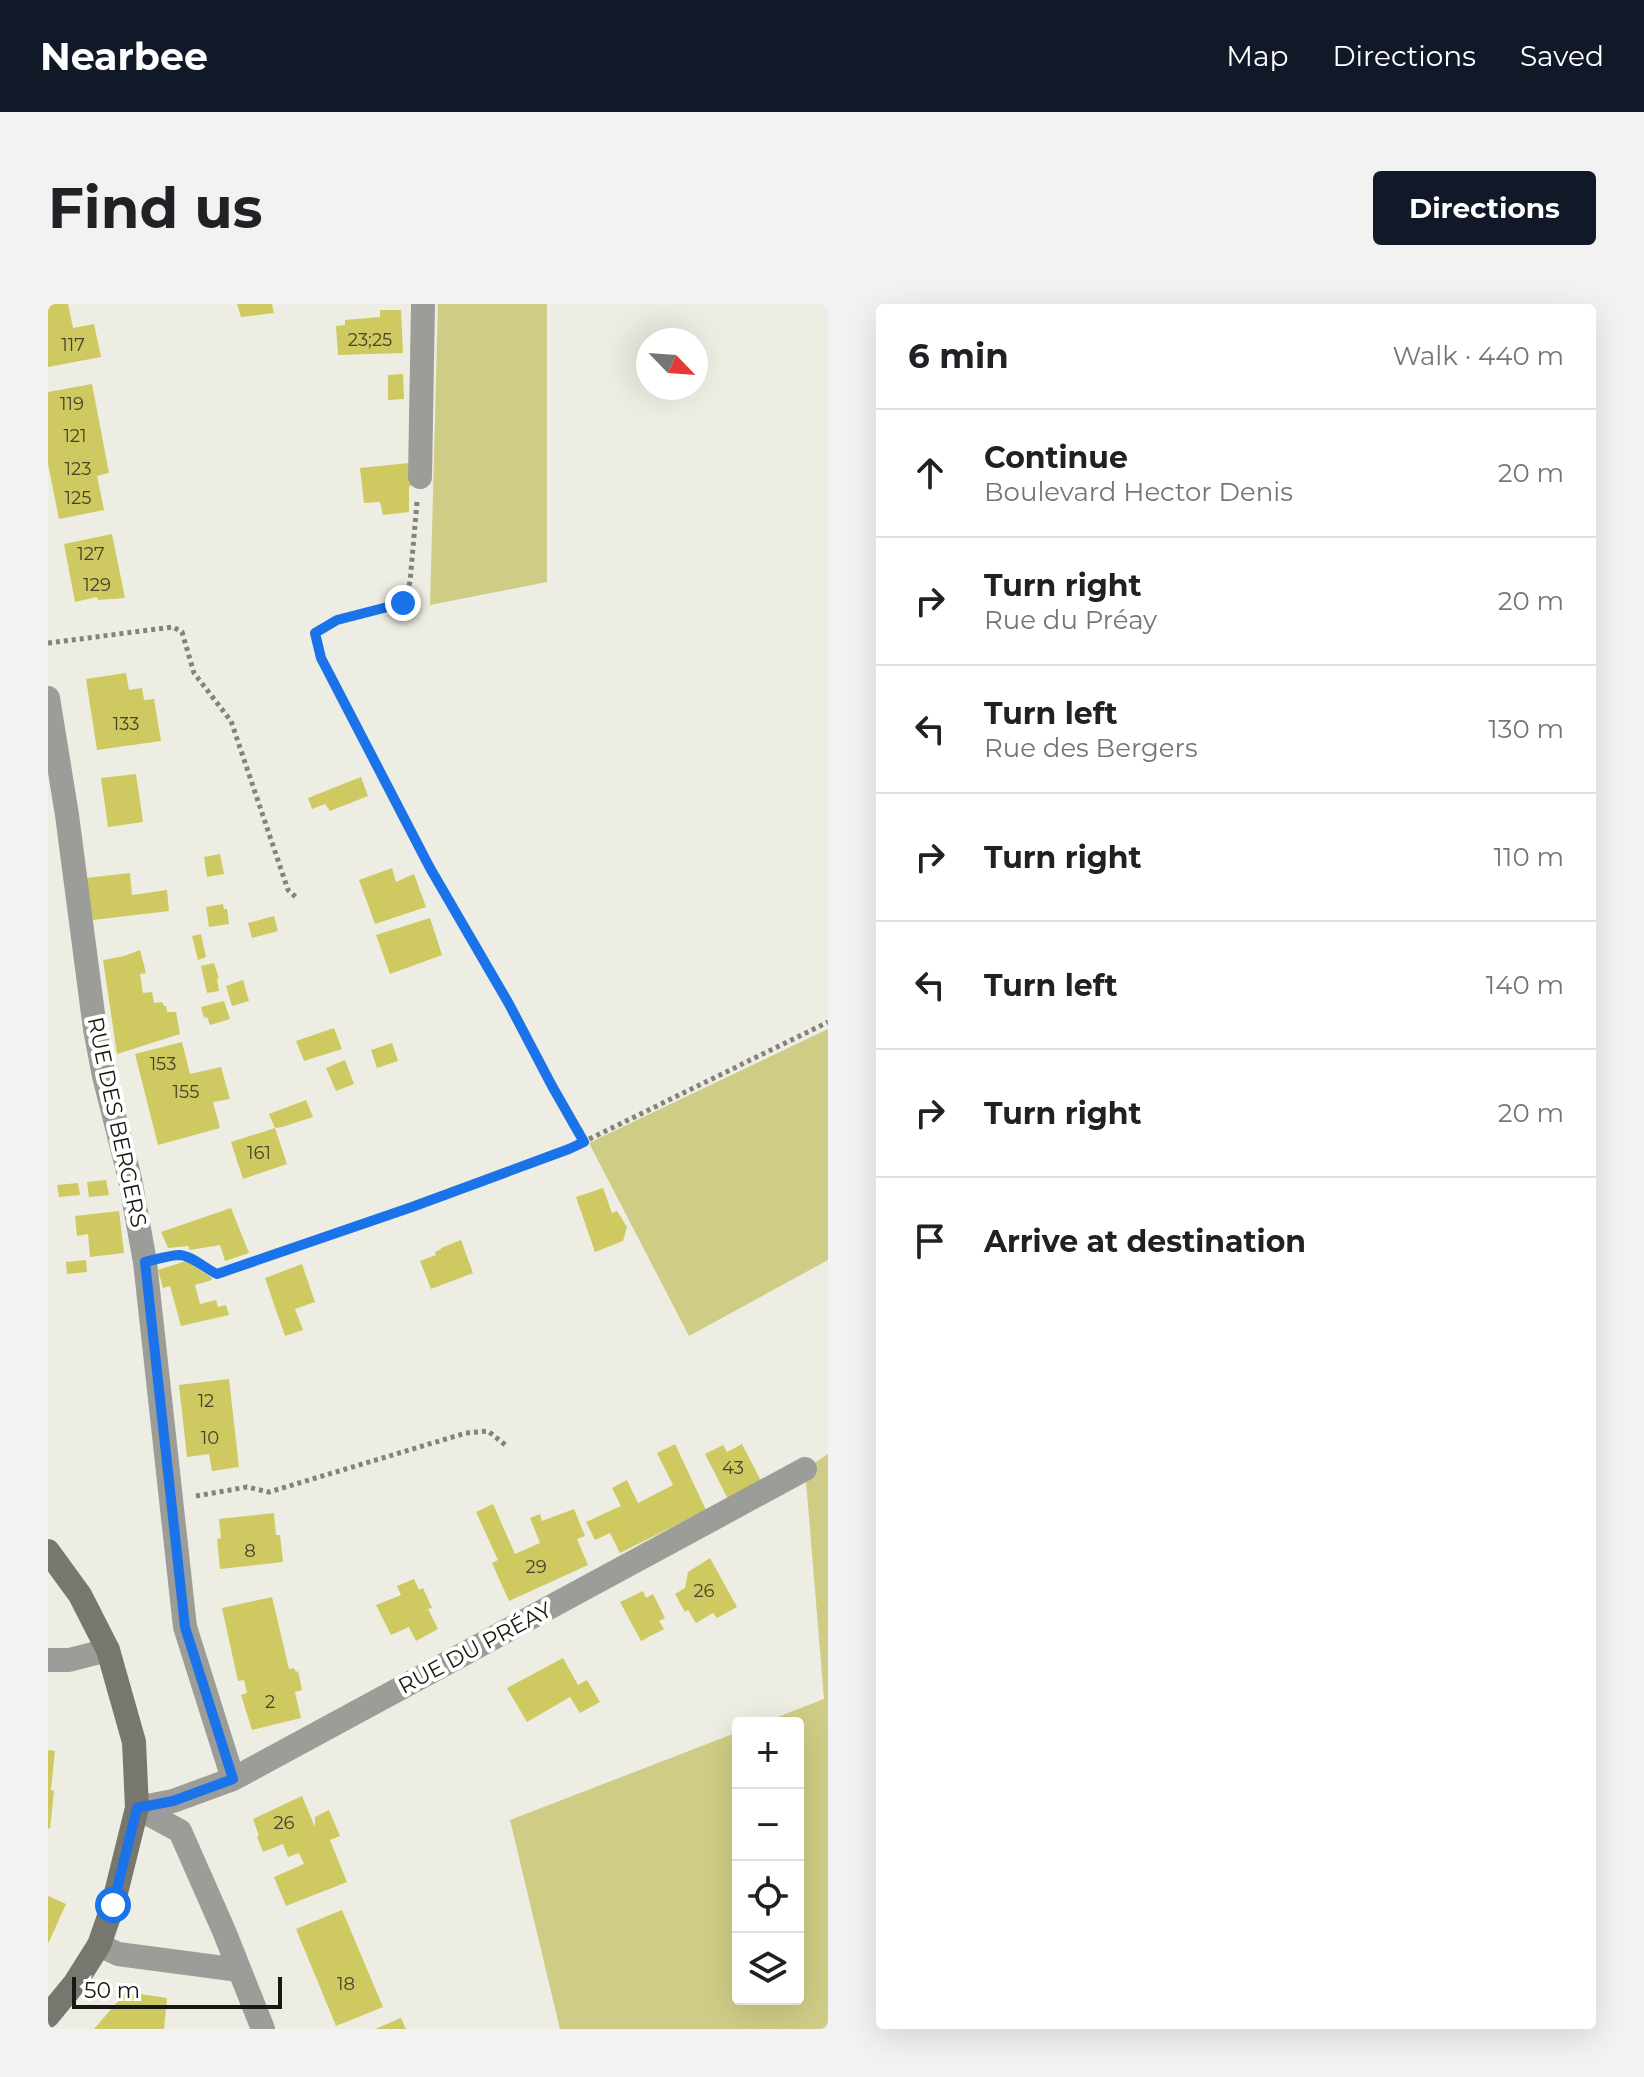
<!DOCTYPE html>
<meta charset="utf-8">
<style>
body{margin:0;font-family:Montserrat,sans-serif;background:#f2f2f2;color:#202124}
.controls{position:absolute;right:24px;bottom:24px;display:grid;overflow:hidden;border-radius:8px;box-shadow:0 8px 32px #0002}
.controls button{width:72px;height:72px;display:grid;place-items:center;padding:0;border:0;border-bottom:2px solid #e0e0e0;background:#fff;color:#202124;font:40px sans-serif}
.compass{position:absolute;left:588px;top:24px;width:72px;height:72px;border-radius:50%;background:#fff;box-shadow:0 8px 32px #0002;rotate:115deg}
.scale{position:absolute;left:24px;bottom:20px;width:210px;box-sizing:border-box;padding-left:8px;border:4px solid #181815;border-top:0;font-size:22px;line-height:28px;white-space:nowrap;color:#181815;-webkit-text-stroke:6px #fffffe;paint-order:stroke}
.stop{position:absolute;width:24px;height:24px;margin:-18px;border:6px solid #1a73e8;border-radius:50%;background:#fff}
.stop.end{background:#1a73e8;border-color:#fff;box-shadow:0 2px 8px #0008}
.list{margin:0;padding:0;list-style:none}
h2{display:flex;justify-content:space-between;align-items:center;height:104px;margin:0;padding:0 32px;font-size:34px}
h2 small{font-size:26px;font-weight:400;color:#757577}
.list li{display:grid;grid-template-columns:52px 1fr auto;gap:24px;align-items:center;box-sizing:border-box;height:128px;padding:0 32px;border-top:2px solid #e0e0e0}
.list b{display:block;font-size:30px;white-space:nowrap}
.list p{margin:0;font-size:26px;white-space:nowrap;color:#757577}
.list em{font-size:26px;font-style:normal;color:#757577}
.icon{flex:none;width:44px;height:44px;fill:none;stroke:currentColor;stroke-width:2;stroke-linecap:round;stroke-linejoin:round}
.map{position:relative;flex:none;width:780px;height:1725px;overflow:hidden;border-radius:8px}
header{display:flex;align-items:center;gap:48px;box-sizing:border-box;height:112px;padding:0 40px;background:#111827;color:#fff}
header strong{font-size:38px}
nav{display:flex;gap:44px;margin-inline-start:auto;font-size:28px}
.intro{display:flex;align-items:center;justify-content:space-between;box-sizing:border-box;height:192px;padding:0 48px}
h1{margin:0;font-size:56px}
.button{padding:20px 36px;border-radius:8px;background:#111827;color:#fff;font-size:28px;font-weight:700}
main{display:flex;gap:48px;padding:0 48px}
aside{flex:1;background:#fff;border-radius:8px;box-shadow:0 8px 32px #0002}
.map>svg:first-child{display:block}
</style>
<header>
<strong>Nearbee</strong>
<nav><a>Map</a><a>Directions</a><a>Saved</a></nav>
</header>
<div class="intro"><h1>Find us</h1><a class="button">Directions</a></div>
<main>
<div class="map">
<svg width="780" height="1725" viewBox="0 0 780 1725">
<rect width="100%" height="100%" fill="#edede3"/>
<path fill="#cfcd85" d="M390,0H499V278L382,301Z
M780,725V956L641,1032L541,839Z
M780,1150V1725H512L462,1516L690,1428V1695H750V1419H714L776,1395L757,1165Z"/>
<path fill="#ceca61" d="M0,0H20L25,24L46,20L53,53L0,63Z
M189,0H224L226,9L193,13Z
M332,6H353L355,49L290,51L288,22L297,21V16L332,13Z
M355,70L356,95L340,96V71Z
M44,80L61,169L49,172L56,206L11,215L0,160V88Z
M361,159L363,182H361V208L335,211L332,198L316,199L312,164Z
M64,230L77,294L50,296L49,293L27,298L16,240Z
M78,369L81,386L94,384L96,396L106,395L113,437L49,446L38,375Z
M88,470L95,518L60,523L53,474Z
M313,473L320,492L282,507L277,500L264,505L260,494Z
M172,550L176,570L159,573L156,553Z
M344,564L348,578L366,570L378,603L327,620L311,576Z
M82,569L84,591L119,586L121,607L45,616L38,574Z
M175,600L176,605H179L181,620L161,623L158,603Z
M226,612L230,627L204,634L200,619Z
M382,614L394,651L342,670L328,631Z
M153,630L158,653L150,656L144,632Z
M92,646L98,669L92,670L95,689L104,688L106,699L114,698L116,702H118L119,708H128L132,730L69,750L55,656L76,652Z
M166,659L171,674H169L171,687L159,689L153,662Z
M195,676L201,697L184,702L178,682Z
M176,697L182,715L162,721L159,713L156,714L153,703Z
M286,724L294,745L256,757L248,737Z
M134,738L142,770L173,763L182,795L165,798L172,824L110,841L87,750Z
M344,739L350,757L329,764L323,746Z
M297,756L306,780L288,787L278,764Z
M258,796L265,813L234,823L227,824L239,860L195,875L183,838L227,824L221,810Z
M58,876L61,891L41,893L39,878Z
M30,879L32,891L11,893L9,881Z
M555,884L564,909L569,907L579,923L575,937L547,948L528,893Z
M183,904L201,949L177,957L172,941L142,946L140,942L120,944L113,928Z
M71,907L76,949L42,953L40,930L29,932L27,912Z
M413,936L425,969L383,985L372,957L388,951L387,948L393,945V944Z
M38,956L39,968L19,970L18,958Z
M138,957L164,974V976L147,981L152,1000L168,996L170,1003L178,1001L181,1011L133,1022L122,982L115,984L110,966Z
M254,960L267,998L247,1005L255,1026L237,1032L217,974Z
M181,1075L191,1163L164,1167L161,1150L139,1153L131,1081Z
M627,1140L658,1206L572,1249L562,1229L547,1236L538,1218L573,1202L564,1184L579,1176L590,1199L625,1181L609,1149Z
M694,1140L713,1177L680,1195L657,1150L675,1141L679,1148Z
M445,1200L467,1250L492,1239L482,1214L492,1210L494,1217L526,1205L537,1232L529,1235L540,1261L461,1297L444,1259L450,1256L428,1208Z
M226,1209L228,1231H232L235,1258L172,1265L169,1235L173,1234L171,1215Z
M662,1254L689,1303L669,1314L665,1309L648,1319L640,1306L637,1308L627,1290L637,1284L640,1268Z
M366,1275L371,1286L375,1284L384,1304L380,1305L390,1325L368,1337L361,1323L343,1331L328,1301L353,1291L349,1282Z
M595,1287L598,1294L605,1290L617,1314L611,1317L616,1325L593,1337L572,1298Z
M224,1293L241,1365L246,1364L248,1368L250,1367L254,1386L247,1388L253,1414L204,1426L193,1391L199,1389L196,1376L190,1377L174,1304Z
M515,1354L530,1381L539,1376L552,1398L532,1409L522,1393L479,1418L459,1384Z
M0,1446L7,1447L3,1486L6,1487L2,1525L0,1524Z
M254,1492L267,1523V1513L281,1506L292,1532L282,1536L299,1578L238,1602L226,1573L256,1560L251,1549L240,1553L235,1540L215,1548L209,1533L211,1532L205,1515Z
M0,1592L18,1600L0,1640Z
M294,1606L335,1703L288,1722L248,1625Z
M78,1688L119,1694L116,1725H46Z
M353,1714L358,1725H327Z"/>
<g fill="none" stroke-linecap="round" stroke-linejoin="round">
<path stroke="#83837d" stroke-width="5" stroke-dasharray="4 4" stroke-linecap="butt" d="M369,198L362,278L355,299L289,316L267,329L273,354L382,564L461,700L536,838
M0,339L125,323L134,328L146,369L183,417L240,586L250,595
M121,953C140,950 153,963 169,970L364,903L521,845L780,718
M148,1192L199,1183L221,1188L418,1129L440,1127L460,1143"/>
<path stroke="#9c9d98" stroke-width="24" d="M372,173L375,0
M0,394L19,511L47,725L56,772L82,875L97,958L137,1323L185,1475
M0,1356H21L60,1346
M89,1504L125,1497L185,1475L757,1165
M89,1504L132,1527L176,1627L215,1725
M51,1641L70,1650L191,1666"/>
<path stroke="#777770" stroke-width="24" d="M0,1247L32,1291L60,1346L86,1438L89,1504L65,1601L51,1641L27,1679L0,1712"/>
</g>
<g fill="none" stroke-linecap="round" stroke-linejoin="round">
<path stroke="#1a73e8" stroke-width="10" d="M65,1601L89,1504L125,1497L185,1475L137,1323L97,958C107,956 121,951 132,951C144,952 158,965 169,970L364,903L521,845L536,838L504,782L461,700L382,564L273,354L267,329L289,316L355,299"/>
</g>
<g text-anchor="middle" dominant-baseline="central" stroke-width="8" stroke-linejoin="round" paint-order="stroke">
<g font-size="18" fill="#464428">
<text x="322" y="36">23;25</text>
<text x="25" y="41">117</text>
<text x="24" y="100">119</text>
<text x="27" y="132">121</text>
<text x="30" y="165">123</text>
<text x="30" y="194">125</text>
<text x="43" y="250">127</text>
<text x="49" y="281">129</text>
<text x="78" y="420">133</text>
<text x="115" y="760">153</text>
<text x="138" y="788">155</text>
<text x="211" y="849">161</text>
<text x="158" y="1097">12</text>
<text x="162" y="1134">10</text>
<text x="685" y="1164">43</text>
<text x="202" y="1247">8</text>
<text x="488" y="1263">29</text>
<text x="656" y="1287">26</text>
<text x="222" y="1398">2</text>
<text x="236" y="1519">26</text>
<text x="298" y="1680">18</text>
</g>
<g font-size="22" fill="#181815" stroke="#fffffe">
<text transform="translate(69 818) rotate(78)">RUE DES BERGERS</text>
<text transform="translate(427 1344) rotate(-28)">RUE DU PRÉAY</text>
</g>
</g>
</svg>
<div class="controls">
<button>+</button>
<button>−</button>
<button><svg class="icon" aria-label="locate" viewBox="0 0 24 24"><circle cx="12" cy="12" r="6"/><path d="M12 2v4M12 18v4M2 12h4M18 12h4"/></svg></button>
<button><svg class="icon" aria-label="layers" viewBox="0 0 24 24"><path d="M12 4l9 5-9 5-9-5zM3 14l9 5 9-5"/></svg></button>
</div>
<svg class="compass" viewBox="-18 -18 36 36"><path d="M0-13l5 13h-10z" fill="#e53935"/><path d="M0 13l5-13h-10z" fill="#757577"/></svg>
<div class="scale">50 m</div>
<div class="stop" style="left:65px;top:1601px"></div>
<div class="stop end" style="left:355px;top:299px"></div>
</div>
<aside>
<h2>6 min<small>Walk · 440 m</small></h2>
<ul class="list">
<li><svg class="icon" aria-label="ahead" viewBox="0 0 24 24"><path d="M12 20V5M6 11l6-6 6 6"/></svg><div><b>Continue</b><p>Boulevard Hector Denis</p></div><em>20 m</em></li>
<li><svg class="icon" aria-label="right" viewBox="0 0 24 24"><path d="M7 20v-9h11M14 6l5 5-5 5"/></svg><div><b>Turn right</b><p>Rue du Préay</p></div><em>20 m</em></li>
<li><svg class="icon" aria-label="left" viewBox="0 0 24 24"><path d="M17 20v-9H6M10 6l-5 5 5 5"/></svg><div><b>Turn left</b><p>Rue des Bergers</p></div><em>130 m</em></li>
<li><svg class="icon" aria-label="right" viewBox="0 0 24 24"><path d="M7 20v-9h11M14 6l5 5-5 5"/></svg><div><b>Turn right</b></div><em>110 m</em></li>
<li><svg class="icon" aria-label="left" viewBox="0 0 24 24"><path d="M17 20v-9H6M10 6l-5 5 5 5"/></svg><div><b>Turn left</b></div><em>140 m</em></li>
<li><svg class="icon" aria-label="right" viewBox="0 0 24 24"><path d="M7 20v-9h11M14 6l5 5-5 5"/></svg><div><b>Turn right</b></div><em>20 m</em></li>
<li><svg class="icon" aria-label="arrive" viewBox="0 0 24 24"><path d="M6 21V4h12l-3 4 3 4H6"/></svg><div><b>Arrive at destination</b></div></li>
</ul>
</aside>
</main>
